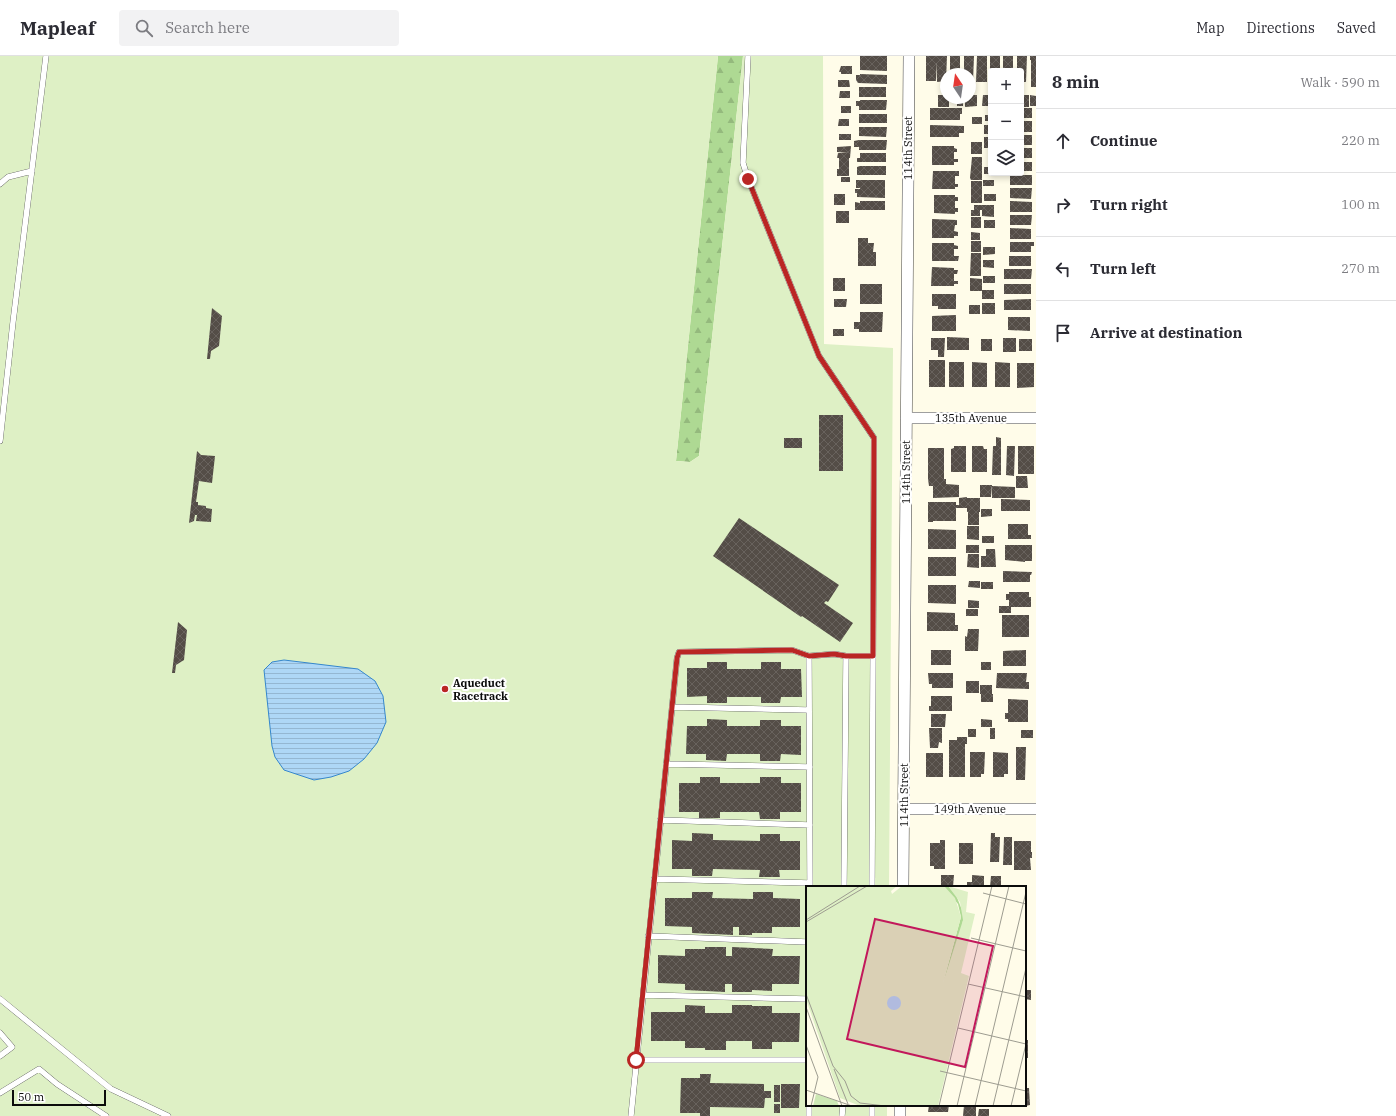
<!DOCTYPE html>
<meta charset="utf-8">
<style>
body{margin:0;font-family:"IBM Plex Serif",serif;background:#f2f2f3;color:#2b2b33}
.controls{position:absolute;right:12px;top:12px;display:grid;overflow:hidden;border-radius:4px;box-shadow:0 2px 6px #0003}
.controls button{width:36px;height:36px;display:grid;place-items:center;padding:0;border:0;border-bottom:1px solid #e1e1e2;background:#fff;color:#2b2b33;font:20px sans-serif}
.compass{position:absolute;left:940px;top:12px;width:36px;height:36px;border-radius:50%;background:#fff;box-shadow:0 2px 6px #0003;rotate:347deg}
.scale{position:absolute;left:12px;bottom:10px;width:94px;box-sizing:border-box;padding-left:4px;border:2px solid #0b0b0b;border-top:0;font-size:11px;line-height:14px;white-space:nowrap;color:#0b0b0b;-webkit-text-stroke:3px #fff;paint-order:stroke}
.stop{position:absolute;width:12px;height:12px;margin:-9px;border:3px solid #ba2624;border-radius:50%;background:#fff}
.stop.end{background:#ba2624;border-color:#fff;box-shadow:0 1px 4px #0008}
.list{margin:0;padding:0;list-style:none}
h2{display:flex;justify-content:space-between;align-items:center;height:52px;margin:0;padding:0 16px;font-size:17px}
h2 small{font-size:13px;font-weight:400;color:#7c7c81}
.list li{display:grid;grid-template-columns:26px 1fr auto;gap:12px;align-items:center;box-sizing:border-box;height:64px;padding:0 16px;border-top:1px solid #e1e1e2}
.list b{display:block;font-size:15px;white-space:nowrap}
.list em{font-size:13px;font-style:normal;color:#7c7c81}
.icon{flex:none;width:22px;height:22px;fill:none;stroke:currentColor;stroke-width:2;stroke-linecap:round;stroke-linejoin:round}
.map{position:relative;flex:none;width:1036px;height:1060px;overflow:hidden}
header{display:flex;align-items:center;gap:24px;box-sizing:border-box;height:56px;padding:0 20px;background:#fff;border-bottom:1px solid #e1e1e2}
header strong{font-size:19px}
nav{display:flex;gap:22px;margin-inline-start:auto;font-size:14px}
.search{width:280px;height:36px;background:#f2f2f3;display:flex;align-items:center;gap:10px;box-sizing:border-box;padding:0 14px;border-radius:4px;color:#7c7c81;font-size:15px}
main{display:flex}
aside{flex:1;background:#fff}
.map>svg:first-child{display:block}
</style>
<header>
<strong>Mapleaf</strong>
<div class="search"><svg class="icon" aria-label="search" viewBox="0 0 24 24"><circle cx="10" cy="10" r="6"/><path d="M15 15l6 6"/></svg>Search here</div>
<nav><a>Map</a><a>Directions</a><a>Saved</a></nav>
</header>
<main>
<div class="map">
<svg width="1036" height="1060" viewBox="0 0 1036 1060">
<defs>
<pattern id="forest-firs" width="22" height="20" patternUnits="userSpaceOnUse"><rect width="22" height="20" fill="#aed993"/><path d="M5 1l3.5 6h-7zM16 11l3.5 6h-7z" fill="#94b97d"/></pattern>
<pattern id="water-rules" width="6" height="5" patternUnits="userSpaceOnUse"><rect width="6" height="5" fill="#aed7f6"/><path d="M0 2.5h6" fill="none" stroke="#94b7d2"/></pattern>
<pattern id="building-cross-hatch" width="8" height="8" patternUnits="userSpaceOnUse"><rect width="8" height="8" fill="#544d47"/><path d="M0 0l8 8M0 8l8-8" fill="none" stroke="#68625d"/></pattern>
</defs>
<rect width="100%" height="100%" fill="#fffce9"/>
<path fill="url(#forest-firs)" d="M718,0H743L699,400L690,406L676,405Z"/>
<path fill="#def0c5" d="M0,0H718L676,405L690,406L699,400L743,0H823L824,288L893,292L889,831H807V1049H887V1060H0Z"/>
<path fill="url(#water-rules)" stroke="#3587cd" d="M284,604L358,613L375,625L383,640L386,666L377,687L364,703L349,715L331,721L314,724L284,714L275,701L272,690L264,614L272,606Z"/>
<path fill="url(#building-cross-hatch)" d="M860,0H887V15L860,14Z
M926,0H947L946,25L937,26V6L936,25H926Z
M950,0H960V18H950Z
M964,0H974L973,26H970V18H964Z
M977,0H987V26H976Z
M990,0H1000V15H990Z
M1003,0H1013V15H1003Z
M1017,0H1027L1026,26H1021V15H1017Z
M1030,0H1036V31H1031V4H1030Z
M841,10H852V18H841V16H839Z
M860,18L887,19V28L858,27L856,24V19H860Z
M838,24H849L850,31H838Z
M859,31H886V41H859Z
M840,35H850V42H839Z
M938,39H946V42H949V51H938Z
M970,39H977V50L965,51V42H970Z
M983,39H990V50H982Z
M1021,39H1029V51H1021Z
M1030,39L1036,40V50H1030Z
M957,42H963V50H957Z
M860,44H887L886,54H859V50H856V45H860Z
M841,50H851V57H841Z
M930,52H962V58H960V64H930Z
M1021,52H1032V62H1021Z
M859,58H887V67H859Z
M985,59H991V65H985Z
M972,61H982V68H972Z
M839,63H849V70H838Z
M1021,65H1032V76H1021Z
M930,69L964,70V77H959V81H930Z
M984,69H991V78H984Z
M859,71H887L886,81L859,80Z
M839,78H851V84H839Z
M1021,79H1032V89H1021Z
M984,81H991V92H984Z
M859,84H887L886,94H859V91H854V85Z
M971,86H982V98H971Z
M851,90L850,102H849V120H837V113H839V102H837L838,97H848L837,96V91Z
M932,90H954V92L957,93V96H954V103H958V106H954V109H932Z
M1021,92H1032V102H1021Z
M860,97H886V106H857V102H860Z
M972,101H982V124H971L970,122Z
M1021,106H1032V115H1021Z
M860,110H886V119H857V111Z
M984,111H991V118H984Z
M933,115H959V120H955V128H958V131H955V133H932Z
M1010,119H1032V129H1010Z
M841,121H850V126H841Z
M856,124H885V142L857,141V137H855V133H860V132H856Z
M983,124H994V130H983Z
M971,125H982V147H971Z
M1010,132H1032L1031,143L1010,142Z
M834,138H845V149H834Z
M984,138H996V145H984Z
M934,139H955V141H958V145H955V152H958V156H955V158L934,157Z
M860,145H885V154H855V146L860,147Z
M1010,145L1032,146V156H1010Z
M974,149H994V161L982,160V154H980V160H971V154H974Z
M836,155H849V167H836Z
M1010,159H1032L1031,169H1010Z
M971,161H981V172H971Z
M932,163L957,164V169H955L954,175L958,176V180H954V182H932Z
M984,164H995V172H984Z
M1010,172L1031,173V183H1010Z
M971,176L980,177V184H971Z
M858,182H868V187H874L873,196H876V210H858Z
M971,185H981V196H971Z
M1010,186H1034V190H1031V196H1010Z
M932,187H954V189L958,190V193H954V200H959L958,205H932Z
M983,191H995V198L983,199Z
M971,197H981V220H970Z
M1009,200H1031V210H1009Z
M983,204H994V212L983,211Z
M932,211L954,212V214H958L957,218H954V225H958V228H954V230H931Z
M1004,213H1032L1031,223H1004Z
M983,220H995V227H983Z
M833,222H845V235H833Z
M970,222L982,223V234H994V243H982V235H970Z
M860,228H882V248H860Z
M1004,228H1031V238H1004Z
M932,238H956V253H938V250H932Z
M834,243H847L846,251H834Z
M1031,243V254H1004V244Z
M982,247H995V258H982Z
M969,249H980V258H969Z
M212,252L222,260L219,290L211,295L210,303H207Z
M860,256H883L882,276H859V273H854V266H860Z
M956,259V275H932V260Z
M1008,261H1030V275L1008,274Z
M833,273H844V280H833Z
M947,281L969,282V294H947Z
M931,282H945L944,301H938V294H931Z
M1003,282H1016V296H1003Z
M981,283H992V295H981Z
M1019,283H1032V295H1019Z
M929,304H945V331H929Z
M949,306H964V331H949Z
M972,306L987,307V331H972Z
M995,306L1010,307V331H995Z
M1017,307H1034V331L1017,332Z
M819,359H843V415H819Z
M996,381L1001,382V419H992L993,390H996Z
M784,382H802V392H784Z
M954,390H966V416H951V393L954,392Z
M972,390H983L984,393H987V416H972Z
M1007,390H1015L1014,420L1006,419Z
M1018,390H1034V418H1018Z
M928,392H944V423H946V428L959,429V441L933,442V430H929L928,423Z
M197,395L201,399L215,400L212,427L199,425L196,446H198V449L206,450V452L212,453L211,466L196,465L197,459H195L194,465L189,467Z
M1016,420H1027L1028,432H1016Z
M980,429H992L991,441H980Z
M992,430L1015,431V442H992Z
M967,441V442H980V456H970H979V469H968V456H967V452H956V465H933V466H928V446H956V449H959V442Z
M1001,443L1030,444V455H1001Z
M981,453H992V460L981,461Z
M739,462L839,529L828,546L826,545L824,547L853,567L840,586L802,560L801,561L713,500Z
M1008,468H1028V479H1031V483H1008Z
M967,470H979V484L967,483Z
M928,473L956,474V493H928Z
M982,480H994V487H982Z
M966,489H979V497H966Z
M1005,489H1032V505H1025V506L1005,504Z
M986,493H995L996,511H981V500H986Z
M968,498H979V512L967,511Z
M928,501H956V520H928Z
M1003,515L1032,516L1031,519H1030V526H1003Z
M969,525H980V532L968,531Z
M981,526H993V533H981Z
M928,529H956V548L928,547Z
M1009,536H1029V541H1031V551H1011V557H999V550H1009V544H1006V538H1009Z
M968,544L979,545V552H968Z
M966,553H978V560H966Z
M927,556L955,557V569H958V575H927Z
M1002,559H1029V581H1002Z
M178,566L187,574L184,604L176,609L175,617H172Z
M968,573H979L978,595H965V580L967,581Z
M931,594H951V609H931Z
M1026,594V610H1003V595Z
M707,606H727V613H761V606H781V613H801L802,641H781L780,647H761V641H727V647H707V640L687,641V612H707Z
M981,606H991V614H981Z
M928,617H953V632H932V628H929Z
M997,617H1027L1026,626H1029V633L996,632Z
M966,625H979V637H966Z
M980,629H992V638H980Z
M981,638H993V646H981Z
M931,640H952V655H929V650H931Z
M1008,643L1028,644V666H1008V663H1005V657H1008Z
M931,658H946L945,671H931Z
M707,663L727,664V670H760V664H781V670H801V699L781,698L780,705H760V698H727L726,705L706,704V698H686L687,670H707Z
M981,663L992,664V671H981Z
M929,672H942V687L939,686L938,692H930Z
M990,672H995V683H990Z
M968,673H976V681H968Z
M1021,674H1033V682H1021Z
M957,681H967V688H965V721H949V684H957Z
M1016,691H1026L1025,724H1016Z
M970,696H985L984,718H981V721H970Z
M993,696L1008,697V718H1004V721H993Z
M926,697H943V721H926Z
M700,721H720V727H760V721H781V727H801V756H780V763H760L759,756H720V762H699V756H679V727H700Z
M692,777L713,778V784L760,785V778H780V785H800V814H779L780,821H759L760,814L713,813L712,820H692V813H672V784L692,785Z
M991,777H995V781H1000L999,806H990Z
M1004,781H1012V809H1003Z
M940,784H945V813H934V810H930V787H940Z
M1014,785H1031V796H1032V802H1030L1031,814H1014Z
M959,787H973V808H959Z
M941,819H954L953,831H941Z
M972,819L984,820V831H967V826H972Z
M991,820H1001V831H990Z
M692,836H713L712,842L753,843V836H773V842L800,843V871H772V877H752V879H739V871H733V879L692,877V871L665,870V842H692Z
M705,891H726V900H732V891L773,893L772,900H800L799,928H772V935L752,934V936H732V928H725V936L685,934V928L658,927V899L685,900V893H705Z
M1025,934H1031V944L1025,943Z
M685,949L705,950V957H732V949H752V950H772V957H800L799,986H772V993H752V985H726V994H705V992H685V985H651V956H685Z
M1025,984H1028V1002H1025Z
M700,1018H711L710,1027L764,1028V1035H771V1042H765L764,1052L710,1051V1060H700V1057H680L681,1022H700Z
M781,1028H800L799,1052H781Z
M774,1029H780V1046H774Z
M1025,1032H1029L1030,1049L1025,1050Z
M774,1048H780V1057H774Z
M929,1049H949L948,1056H928Z
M964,1049H976V1060H963Z
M979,1053H989V1060H978Z"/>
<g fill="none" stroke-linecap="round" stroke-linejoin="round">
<g stroke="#3e3e3e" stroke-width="6">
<path id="service" d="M748,0L743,107L748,123L819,300L874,382L872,831
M0,128L8,121L32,115
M0,385L13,266L46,0
M809,600L834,598L846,600
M672,651L809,654
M666,708L810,711
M660,764L810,769
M654,823L810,827
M844,831L846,600H873
M648,880L807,886
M643,939L807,943
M0,943L111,1033L168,1060
M0,977L12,991L0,1000
M636,1004H807
M0,1037L39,1013L57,1028L106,1060
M631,1060L677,602L679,596L792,594L809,600L810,831
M809,1060V1049
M842,1060L843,1049
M872,1060V1049"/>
</g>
<g stroke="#3e3e3e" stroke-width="12">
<path id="minor" d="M906,362H1036
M904,753H1036
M903,831L909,0
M900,1060V1049"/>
</g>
<use href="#service" stroke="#fff" stroke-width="5.5"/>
<use href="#minor" stroke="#fff" stroke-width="11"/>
</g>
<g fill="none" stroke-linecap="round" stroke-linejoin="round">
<path stroke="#ba2624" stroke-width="5" d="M636,1004L677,602L679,596L792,594L809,600L834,598L846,600H873L874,382L819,300L748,123"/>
</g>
<circle fill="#ba2624" stroke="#fff" stroke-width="1.5" cx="445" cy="633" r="4"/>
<g text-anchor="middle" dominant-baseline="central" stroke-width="4" stroke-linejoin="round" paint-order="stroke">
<g font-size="11" fill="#0b0b0b" stroke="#fff">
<text transform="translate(908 92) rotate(-90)">114th Street</text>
<text x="971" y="362">135th Avenue</text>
<text transform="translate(906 416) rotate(-90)">114th Street</text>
<text transform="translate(904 739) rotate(-90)">114th Street</text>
<text x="970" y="753">149th Avenue</text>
</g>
<g font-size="11" font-weight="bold" fill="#0b0b0b" stroke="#fff" text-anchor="start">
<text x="453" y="627">Aqueduct<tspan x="453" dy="13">Racetrack</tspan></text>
</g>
</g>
<g transform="translate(806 830)">
<rect width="220" height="220" fill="#fffce9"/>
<path d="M10,208L31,215L33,220H7Z" fill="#cce8b4"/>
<path d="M137,0H142L150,9L158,29L154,51L137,97L155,31L152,18Z" fill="#aed993"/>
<path d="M0,0H91L85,5L86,8L96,0L139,1L149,12L155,31L137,97L157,34L154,16L142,0L162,6L160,26L169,28L155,87L163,90L132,220H54L34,212L0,113Z" fill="#def0c5"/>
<path d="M81 117a7 7 0 1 1 14 0a7 7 0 1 1-14 0Z" fill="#aed7f6"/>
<path fill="none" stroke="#9d9c90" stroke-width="1" d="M177,7L220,18M0,34L54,0M0,36L61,0M165,52L220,65M162,98L220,111M0,108L27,180L39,195L45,210L54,217L79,220M0,121L36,220M152,142L220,158M0,159L12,191L5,220M28,183L42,218M134,185L220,205M0,204L46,220M133,220L186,0M151,220L203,0M169,220L220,6M187,220L220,82M205,220L220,158"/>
<path fill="#c2185b" fill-opacity="0.15" stroke="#c2185b" stroke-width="2" d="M69,33L187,60L159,181L41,153Z"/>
<rect width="220" height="220" fill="none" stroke="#0b0b0b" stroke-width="2"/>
</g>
</svg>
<div class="controls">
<button>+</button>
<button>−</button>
<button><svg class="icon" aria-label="layers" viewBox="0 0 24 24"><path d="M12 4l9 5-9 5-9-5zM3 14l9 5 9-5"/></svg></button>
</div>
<svg class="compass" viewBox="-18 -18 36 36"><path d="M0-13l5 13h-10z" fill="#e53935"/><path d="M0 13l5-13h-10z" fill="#7c7c81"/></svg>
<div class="scale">50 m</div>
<div class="stop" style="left:636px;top:1004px"></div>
<div class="stop end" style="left:748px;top:123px"></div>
</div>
<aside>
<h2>8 min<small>Walk · 590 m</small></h2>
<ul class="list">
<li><svg class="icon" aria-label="ahead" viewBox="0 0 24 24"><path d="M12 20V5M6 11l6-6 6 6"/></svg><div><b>Continue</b></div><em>220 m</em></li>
<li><svg class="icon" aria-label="right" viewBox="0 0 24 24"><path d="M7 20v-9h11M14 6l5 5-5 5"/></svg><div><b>Turn right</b></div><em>100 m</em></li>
<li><svg class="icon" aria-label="left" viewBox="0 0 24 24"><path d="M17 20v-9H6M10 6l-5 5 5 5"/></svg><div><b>Turn left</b></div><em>270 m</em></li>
<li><svg class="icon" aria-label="arrive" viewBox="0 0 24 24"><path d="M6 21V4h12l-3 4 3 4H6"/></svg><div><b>Arrive at destination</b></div></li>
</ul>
</aside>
</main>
